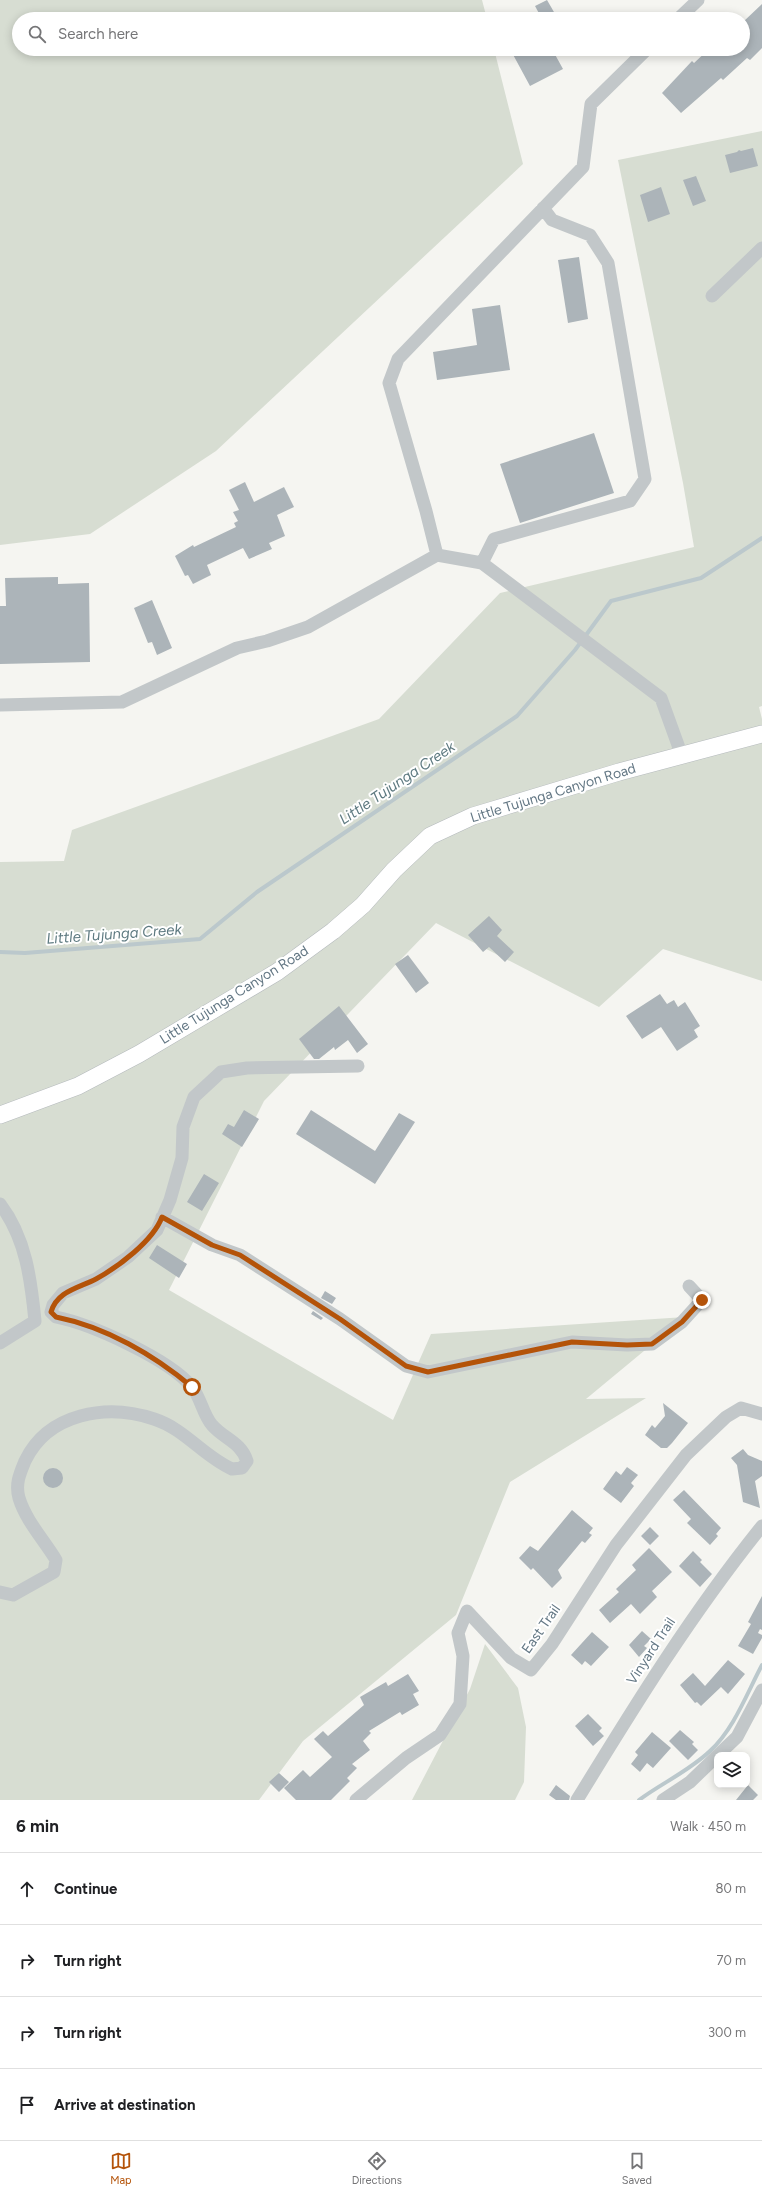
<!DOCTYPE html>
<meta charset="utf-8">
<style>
body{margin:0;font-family:Figtree,sans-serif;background:#f6f6f6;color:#202124}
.controls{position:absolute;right:12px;bottom:12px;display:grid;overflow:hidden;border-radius:8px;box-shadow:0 2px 10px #0003}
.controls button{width:36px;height:36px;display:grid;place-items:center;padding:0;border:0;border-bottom:1px solid #e0e0e0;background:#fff;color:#202124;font:20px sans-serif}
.stop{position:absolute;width:12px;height:12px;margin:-9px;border:3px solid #b45309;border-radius:50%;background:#fff}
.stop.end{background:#b45309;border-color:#fff;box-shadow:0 1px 4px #0008}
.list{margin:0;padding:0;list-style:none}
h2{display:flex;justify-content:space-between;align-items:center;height:52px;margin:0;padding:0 16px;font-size:17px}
h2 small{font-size:13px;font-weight:400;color:#757577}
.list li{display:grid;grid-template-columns:26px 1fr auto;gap:12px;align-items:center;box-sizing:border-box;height:72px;padding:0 16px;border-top:1px solid #e0e0e0}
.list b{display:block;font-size:15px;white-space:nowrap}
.list em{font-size:13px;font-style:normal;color:#757577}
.icon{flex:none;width:22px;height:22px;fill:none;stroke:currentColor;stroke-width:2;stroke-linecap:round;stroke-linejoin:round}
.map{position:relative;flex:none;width:762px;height:1800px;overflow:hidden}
.search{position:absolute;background:#fff;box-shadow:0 2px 10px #0003;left:12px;right:12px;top:12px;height:44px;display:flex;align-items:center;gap:10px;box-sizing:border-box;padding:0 14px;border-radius:22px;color:#757577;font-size:15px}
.sheet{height:340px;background:#fff}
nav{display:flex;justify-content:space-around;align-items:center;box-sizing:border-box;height:56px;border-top:1px solid #e0e0e0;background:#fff;font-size:11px;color:#757577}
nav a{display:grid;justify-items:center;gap:2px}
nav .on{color:#b45309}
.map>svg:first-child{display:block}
</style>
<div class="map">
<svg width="762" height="1800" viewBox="0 0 762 1800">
<rect width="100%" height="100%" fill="#f5f5f1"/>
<path fill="#d7ddd2" d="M0,0H482L487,19H19V49H494L523,164L216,451L90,534L0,545Z
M762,131V706L759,707L762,719V981L663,949L599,1007L436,923L264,1101L169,1290L393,1420L431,1334L685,1317L586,1399L646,1398L510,1482L456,1615L303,1741L259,1800H0V862L64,861L72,830L379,719L500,593L694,547L683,483L618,160Z
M485,1644L518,1688L526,1727L524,1782L515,1800H412L470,1689Z"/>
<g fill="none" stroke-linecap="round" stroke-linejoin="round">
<path stroke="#bbc8cc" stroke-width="4" d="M0,952L25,953L200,939L257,892L517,716L575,650L611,601L701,578L762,538
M639,1800C662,1783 689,1771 710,1751C734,1729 747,1693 762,1665"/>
</g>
<path fill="#acb4b9" d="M547,0L558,19H542L535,6Z
M762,4V48L750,60L747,58L723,80L721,78L681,113L662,93L692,61L694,63L709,49H743V22Z
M510,49H552L563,69L530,86Z
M753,148L758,166L730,173L725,155L737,152L739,150L741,151Z
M696,176L706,201L693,206L683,180Z
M661,187L670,214L648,222L640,195Z
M579,257L588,319L568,323L558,260Z
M500,305L510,370L437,380L433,352L477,345L472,309Z
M594,433L614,493L520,523L500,464Z
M245,482L254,502L284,487L294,507L277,515L285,536L269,543L272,549L249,559L243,548L207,565L211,575L193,584L188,575L185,576L175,556L193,545L194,547L236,527L234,523L238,521L233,512L239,510L229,490Z
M58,577V584L89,583L90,662L0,664V606H6L5,578Z
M152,600L172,648L157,655L152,642L148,643L134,608Z
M489,916L502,930L497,936L514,952L505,962L489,947L483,952L468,935Z
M408,955L429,983L416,993L395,964Z
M660,994L667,1004L674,1000L678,1007L685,1002L700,1026L694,1030L698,1037L677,1051L661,1027L642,1039L626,1016Z
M339,1006L368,1044L357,1053L348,1040L335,1050L334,1047L319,1059H314L299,1039Z
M244,1110L259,1119L242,1147L222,1134L228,1124L234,1127Z
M311,1110L375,1151L399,1113L415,1122L375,1184L296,1134Z
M204,1174L219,1183L202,1211L187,1202Z
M157,1245L187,1264L179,1278L149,1258Z
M325,1291L336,1298L332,1304L321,1298Z
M313,1311L323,1318L321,1320L311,1314Z
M663,1403L688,1423L672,1443L667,1448H661L645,1435L652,1425L655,1428L665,1416Z
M743,1449L748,1455L762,1461V1476L755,1481L760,1508L743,1502L737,1465L731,1458Z
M627,1467L638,1475L631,1483L634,1486L621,1503L603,1489L616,1471L621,1475Z
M43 1478a10 10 0 1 1 20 0a10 10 0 1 1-20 0Z
M684,1490L721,1528L716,1534L718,1536L710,1545L687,1523L691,1519L673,1500Z
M572,1510L593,1528L589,1533L592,1535L585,1543L582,1541L558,1570L562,1578L552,1588L533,1568L531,1570L519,1558L530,1546L538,1551Z
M650,1527L659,1536L650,1545L641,1536Z
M649,1548L672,1572L652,1591L657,1597L640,1614L631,1604L610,1623L599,1610L619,1592L616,1589L636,1570L632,1565Z
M693,1551L702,1560L700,1562L712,1574L700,1587L679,1566Z
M762,1596V1630L760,1629L758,1633L762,1635V1638L753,1654L738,1646L751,1624L748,1622Z
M642,1631L651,1639L644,1646L647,1648L639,1657L629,1645Z
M592,1632L609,1647L591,1666L585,1661L582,1665L571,1655Z
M728,1660L745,1674L728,1694L721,1687L701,1706L697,1702L695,1703L680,1685L693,1673L705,1686Z
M408,1674L419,1691L413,1694L419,1705L402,1715L400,1712L369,1731L371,1733L363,1741L370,1750L352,1764L357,1768L347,1778L350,1781L331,1800H296L284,1788L303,1770L310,1777L332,1757L314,1739L323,1731L328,1736L364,1705L360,1697L386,1682L388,1686Z
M588,1714L602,1728L599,1731L604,1736L593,1746L575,1726Z
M680,1730L694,1742L692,1744L698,1750L688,1760L669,1741Z
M652,1732L671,1748L653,1768L647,1763L640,1772L631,1764L638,1755L635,1752Z
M279,1773L289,1782L279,1792L269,1782Z
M556,1785L570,1796L569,1800H556L549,1795Z
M748,1785L758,1795L753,1800H736Z"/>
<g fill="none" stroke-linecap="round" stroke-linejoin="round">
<g stroke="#b5babd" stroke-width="18">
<path id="major" d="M0,1115L78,1086L139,1054L277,972L333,931L363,905L394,870L430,836L473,816L619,772L762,734"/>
</g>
<path stroke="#c2c7c9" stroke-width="13" d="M678,19L698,0
M712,296L762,248
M437,555L426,511L389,383L398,359L583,167L591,104L647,49
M482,563L494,539L630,501L645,479L608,263L590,235L552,220L543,208
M0,705L122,702L237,648L267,641L308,627L437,555L482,563L661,698L682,756
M0,1204C26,1238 31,1280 35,1321L0,1343
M162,1217L212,1245L240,1255L340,1319L406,1366L428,1372L572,1342L627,1345L652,1344L682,1322L702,1300L689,1286
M0,1592L13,1595L54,1572L56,1560C44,1540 26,1521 19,1498C15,1484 20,1473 25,1461C48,1413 107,1403 154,1419C185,1429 203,1456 232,1469L242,1468L247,1461C241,1442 224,1439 212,1425C203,1415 201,1398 192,1387C169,1359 91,1324 56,1317L51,1312L53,1305L63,1293L96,1279L128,1257L157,1230L170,1200L182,1158L183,1127L194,1097L221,1072L247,1068L358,1066
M718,1755L737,1737L762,1690
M356,1800L406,1758L440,1735L460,1704L463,1656L458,1633L467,1611L511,1658L531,1670L552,1644L616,1545L686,1455L726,1417L741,1408L762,1414
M577,1800C635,1705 692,1613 762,1526
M663,1800L690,1782L717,1756"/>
<use href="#major" stroke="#fff" stroke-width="17"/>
</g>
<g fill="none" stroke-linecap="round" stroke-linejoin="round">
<path stroke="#b45309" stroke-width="5" d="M192,1387C154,1355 106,1327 56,1317L51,1312C57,1291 79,1288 96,1279C118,1267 153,1241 162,1217L212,1245L240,1255L340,1319L406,1366L428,1372L572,1342L627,1345L652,1344L682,1322L702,1300"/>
</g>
<g text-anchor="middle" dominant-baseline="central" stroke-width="4" stroke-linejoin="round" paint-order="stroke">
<g font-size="14" fill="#637784" stroke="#fff">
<text transform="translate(553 793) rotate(-17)">Little Tujunga Canyon Road</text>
<text transform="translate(234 995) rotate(-32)">Little Tujunga Canyon Road</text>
<text transform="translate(541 1629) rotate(-55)">East Trail</text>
<text transform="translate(651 1651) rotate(-57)">Vinyard Trail</text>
</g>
<g font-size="15" font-style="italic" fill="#5e7a81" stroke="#fff">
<text transform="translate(397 783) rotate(-34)">Little Tujunga Creek</text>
<text transform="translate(114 934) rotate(-4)">Little Tujunga Creek</text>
</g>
</g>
</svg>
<div class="controls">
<button><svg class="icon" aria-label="layers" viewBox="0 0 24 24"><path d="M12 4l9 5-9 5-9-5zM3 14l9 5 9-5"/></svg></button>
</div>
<div class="stop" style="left:192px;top:1387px"></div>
<div class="stop end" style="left:702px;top:1300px"></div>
<div class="search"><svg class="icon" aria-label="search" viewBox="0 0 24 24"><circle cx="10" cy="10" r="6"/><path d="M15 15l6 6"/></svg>Search here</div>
</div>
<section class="sheet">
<h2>6 min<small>Walk · 450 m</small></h2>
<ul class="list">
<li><svg class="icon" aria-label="ahead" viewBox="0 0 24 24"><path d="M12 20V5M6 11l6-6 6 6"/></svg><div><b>Continue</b></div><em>80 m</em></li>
<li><svg class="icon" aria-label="right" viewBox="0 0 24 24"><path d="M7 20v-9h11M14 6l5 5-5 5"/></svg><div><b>Turn right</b></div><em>70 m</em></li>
<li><svg class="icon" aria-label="right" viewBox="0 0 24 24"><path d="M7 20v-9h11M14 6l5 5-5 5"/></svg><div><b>Turn right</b></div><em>300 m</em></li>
<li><svg class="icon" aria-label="arrive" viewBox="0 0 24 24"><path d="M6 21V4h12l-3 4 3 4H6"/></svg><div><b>Arrive at destination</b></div></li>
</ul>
</section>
<nav>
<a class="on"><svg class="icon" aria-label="map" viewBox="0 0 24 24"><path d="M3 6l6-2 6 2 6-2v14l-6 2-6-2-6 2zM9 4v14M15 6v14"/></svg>Map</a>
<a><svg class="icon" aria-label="directions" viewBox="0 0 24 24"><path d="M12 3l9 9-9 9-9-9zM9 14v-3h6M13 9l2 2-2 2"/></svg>Directions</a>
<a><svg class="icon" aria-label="saved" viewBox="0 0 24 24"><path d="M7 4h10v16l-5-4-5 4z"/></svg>Saved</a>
</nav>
